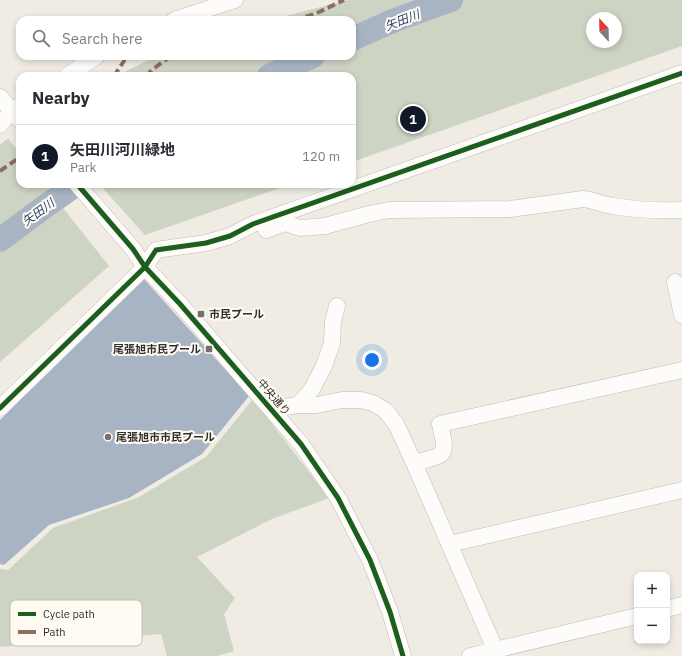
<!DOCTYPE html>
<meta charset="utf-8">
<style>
body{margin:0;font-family:"IBM Plex Sans","Noto Sans JP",sans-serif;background:#f2f2f3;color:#2b2b33}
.controls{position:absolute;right:12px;bottom:12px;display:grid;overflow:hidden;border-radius:8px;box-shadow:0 2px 6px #0003}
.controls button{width:36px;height:36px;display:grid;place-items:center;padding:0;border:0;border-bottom:1px solid #e1e1e2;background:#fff;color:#2b2b33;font:20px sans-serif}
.compass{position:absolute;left:586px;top:12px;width:36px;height:36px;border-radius:50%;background:#fff;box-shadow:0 2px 6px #0003;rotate:338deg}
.you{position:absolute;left:372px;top:360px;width:14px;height:14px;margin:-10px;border:3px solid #fff;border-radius:50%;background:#1a73e8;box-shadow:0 0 0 6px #1a73e833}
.badge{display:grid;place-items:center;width:26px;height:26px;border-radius:50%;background:#111827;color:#fff;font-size:13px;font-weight:700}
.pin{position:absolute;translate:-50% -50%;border:2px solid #fff;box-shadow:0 1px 4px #0006}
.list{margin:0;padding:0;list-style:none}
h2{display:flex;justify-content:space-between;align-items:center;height:52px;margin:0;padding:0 16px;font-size:17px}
h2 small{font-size:13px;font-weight:400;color:#7c7c81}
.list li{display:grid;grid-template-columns:26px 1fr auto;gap:12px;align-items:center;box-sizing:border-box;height:64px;padding:0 16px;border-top:1px solid #e1e1e2}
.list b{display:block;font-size:15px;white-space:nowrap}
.list p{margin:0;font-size:13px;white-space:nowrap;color:#7c7c81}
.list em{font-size:13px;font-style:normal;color:#7c7c81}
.icon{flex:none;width:22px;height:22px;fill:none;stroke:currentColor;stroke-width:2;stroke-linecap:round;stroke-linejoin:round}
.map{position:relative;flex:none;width:682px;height:656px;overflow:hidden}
.search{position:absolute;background:#fff;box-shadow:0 2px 6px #0003;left:16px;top:16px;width:340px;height:44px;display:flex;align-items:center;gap:10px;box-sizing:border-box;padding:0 14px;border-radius:12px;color:#7c7c81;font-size:15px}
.panel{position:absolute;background:#fff;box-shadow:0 2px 6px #0003;left:16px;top:72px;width:340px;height:116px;border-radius:12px}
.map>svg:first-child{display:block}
</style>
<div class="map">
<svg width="682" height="656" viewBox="0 0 682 656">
<rect width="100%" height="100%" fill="#f0ece4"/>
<path fill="#cdd4c4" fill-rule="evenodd" d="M348,0H682V46L352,162V76H117L156,56H352V20H270ZM592,18H616V42H592Z
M8,138L20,154V184H44L109,266L0,362V145Z
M99,184H291L145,235Z
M253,399L329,498L272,519L197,557L235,598L224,614L234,651L217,656H167L161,634L0,647V569L8,570L53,528L139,497L206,457Z"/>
<path fill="#a8b4c4" d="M144,279L249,396L202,454L129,498L49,525L4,565L0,564V420Z"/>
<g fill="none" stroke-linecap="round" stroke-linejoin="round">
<path stroke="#a8b4c4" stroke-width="24" d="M352,39L395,20L451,0
M269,76L313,56
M0,240L47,205L77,184"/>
<g stroke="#bfbcb6" stroke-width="17">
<path id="minor" d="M174,20L235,0
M67,76L97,56
M0,97L20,120
M0,125L12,110L20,106
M77,184L133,249L145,267L180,304L301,444L338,498L370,560L390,612L403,656
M266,230L285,223L300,228L325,226L369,214L389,210L510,209L583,199C594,200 603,205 613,206C636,210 659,211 682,210
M675,282L682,315
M298,405L312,389L324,366L332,343L333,322L337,306
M0,408L145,267L156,250L206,243L230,236L253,224L682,73
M272,409L298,405H317L342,400H361L373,403L386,411L396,424L414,463L498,656
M414,463C446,454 448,458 440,424L682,370
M450,544L682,490
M667,609L682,605
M470,656L637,616"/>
</g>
<use href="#minor" stroke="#fdfcfb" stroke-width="16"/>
<path stroke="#8d6e63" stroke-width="4" stroke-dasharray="8 4" stroke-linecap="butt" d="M294,20L315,14L344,0
M114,76L124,61V56
M146,76L153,69L171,56
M0,171L20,157"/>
<g stroke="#fffbf3" stroke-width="8">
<path id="cycleway" d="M77,184L133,249L145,267L180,304L301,444L338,498L370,560L390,612L403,656
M0,408L145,267L156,250L206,243L230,236L253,224L682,73"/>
</g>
<use href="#cycleway" stroke="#1b5e20" stroke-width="5"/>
</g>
<g fill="#74706a" stroke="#fffbf3" stroke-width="1.5">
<rect x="197" y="310" width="8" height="8" rx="2"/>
<rect x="205" y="345" width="8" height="8" rx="2"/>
<circle cx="108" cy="437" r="4"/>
</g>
<g text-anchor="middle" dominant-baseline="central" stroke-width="4" stroke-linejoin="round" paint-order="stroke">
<g font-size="11" font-weight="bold" fill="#312e29" stroke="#fffbf3" text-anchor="start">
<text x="209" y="314">市民プール</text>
<text x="201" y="349" text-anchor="end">尾張旭市民プール</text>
<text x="116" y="437">尾張旭市市民プール</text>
</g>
<g font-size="11" fill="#312e29" stroke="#fffbf3">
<text transform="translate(274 397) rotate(50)">中央通り</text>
</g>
<g font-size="12" font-style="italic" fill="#2b476e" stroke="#fffbf3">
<text transform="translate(402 20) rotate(-21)">矢田川</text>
<text transform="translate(38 212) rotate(-36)">矢田川</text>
</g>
</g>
<rect x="10" y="600" width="132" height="46" rx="6" fill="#fffbf3" stroke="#c1beb6" stroke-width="1"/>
<rect x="18" y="612" width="18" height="4" fill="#1b5e20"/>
<rect x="18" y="630" width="18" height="4" fill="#8d6e63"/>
<g font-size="11" fill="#312e29">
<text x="43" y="618">Cycle path</text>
<text x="43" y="636">Path</text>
</g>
</svg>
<div class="controls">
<button>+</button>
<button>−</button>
</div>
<svg class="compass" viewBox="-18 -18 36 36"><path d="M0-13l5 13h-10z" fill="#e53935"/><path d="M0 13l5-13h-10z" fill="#7c7c81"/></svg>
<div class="you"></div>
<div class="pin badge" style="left:413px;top:119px">1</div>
<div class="search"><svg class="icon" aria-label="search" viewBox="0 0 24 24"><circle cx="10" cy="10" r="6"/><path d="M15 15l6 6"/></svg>Search here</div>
<section class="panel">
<h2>Nearby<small></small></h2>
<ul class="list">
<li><span class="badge">1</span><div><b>矢田川河川緑地</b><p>Park</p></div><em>120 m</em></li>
</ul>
</section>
</div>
